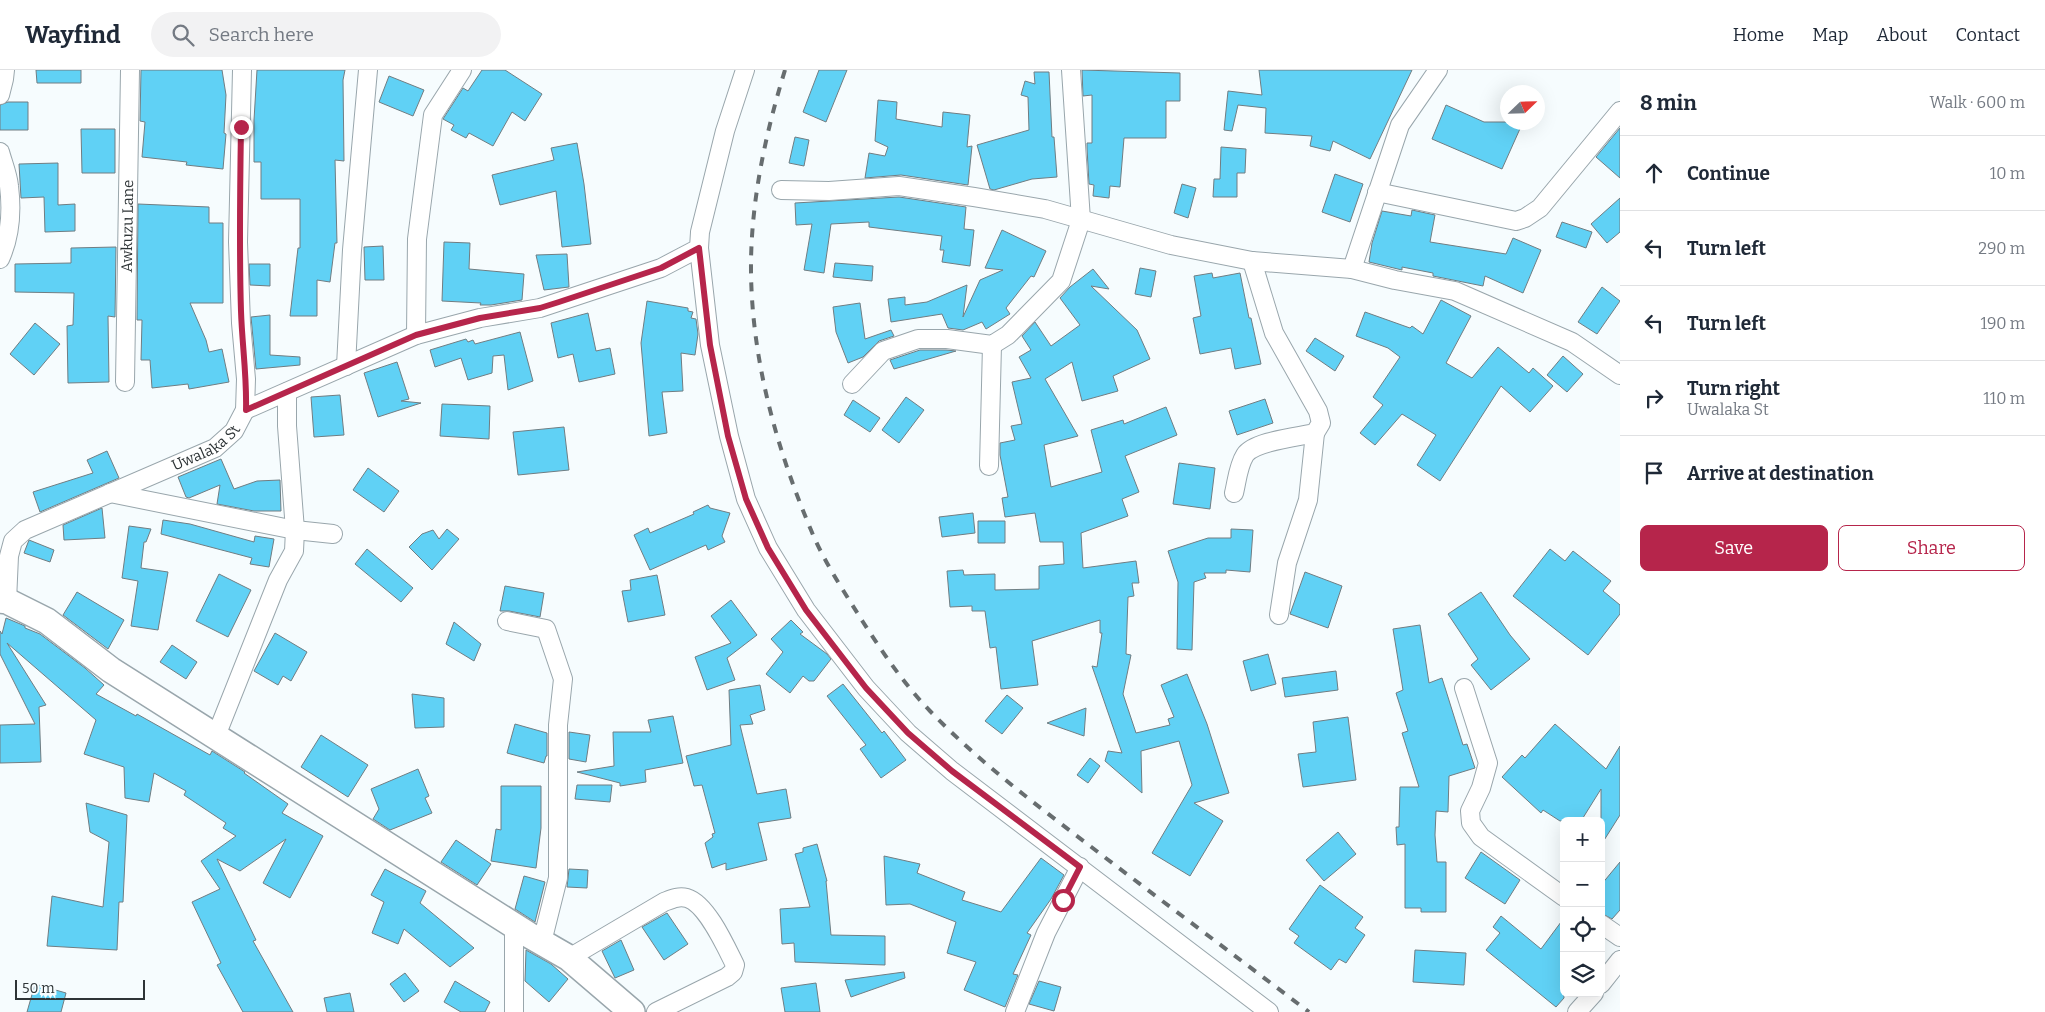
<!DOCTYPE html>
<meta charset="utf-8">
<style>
body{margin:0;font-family:Bitter,serif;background:#f2f2f3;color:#1f2937}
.controls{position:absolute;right:15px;bottom:15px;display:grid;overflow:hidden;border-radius:8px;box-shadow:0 5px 20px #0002}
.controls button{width:45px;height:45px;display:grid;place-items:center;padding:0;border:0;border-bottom:1px solid #e0e1e3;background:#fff;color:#1f2937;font:25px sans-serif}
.compass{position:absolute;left:1500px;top:15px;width:45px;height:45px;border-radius:50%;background:#fff;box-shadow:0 5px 20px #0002;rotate:67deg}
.scale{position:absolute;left:15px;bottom:12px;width:130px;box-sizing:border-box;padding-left:5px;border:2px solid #2e3436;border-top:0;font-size:14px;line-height:18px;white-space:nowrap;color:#2e3436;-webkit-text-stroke:4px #f6fcfe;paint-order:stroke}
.stop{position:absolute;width:15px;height:15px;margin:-11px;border:4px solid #b6254b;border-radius:50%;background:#fff}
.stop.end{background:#b6254b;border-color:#fff;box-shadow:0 1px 5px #0008}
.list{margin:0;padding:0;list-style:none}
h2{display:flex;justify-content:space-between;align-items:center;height:65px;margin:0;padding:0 20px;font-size:21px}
h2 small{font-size:16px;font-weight:400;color:#747a83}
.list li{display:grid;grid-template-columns:32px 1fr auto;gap:15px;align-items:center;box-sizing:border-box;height:75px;padding:0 20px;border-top:1px solid #e0e1e3}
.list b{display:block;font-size:19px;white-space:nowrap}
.list p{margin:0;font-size:16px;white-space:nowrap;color:#747a83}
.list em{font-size:16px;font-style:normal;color:#747a83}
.actions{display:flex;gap:10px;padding:15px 20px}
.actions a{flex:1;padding:11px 0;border:1px solid #b6254b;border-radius:8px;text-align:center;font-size:18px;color:#b6254b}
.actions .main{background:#b6254b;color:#fff}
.icon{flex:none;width:28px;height:28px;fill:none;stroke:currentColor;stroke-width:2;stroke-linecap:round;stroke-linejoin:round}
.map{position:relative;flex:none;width:1620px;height:942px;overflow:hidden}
header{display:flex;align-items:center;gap:30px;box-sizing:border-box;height:70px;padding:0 25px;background:#fff;border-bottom:1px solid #e0e1e3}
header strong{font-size:24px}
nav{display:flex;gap:28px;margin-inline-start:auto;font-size:18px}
.search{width:350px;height:45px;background:#f2f2f3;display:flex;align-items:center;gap:12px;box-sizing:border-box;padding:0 18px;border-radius:28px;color:#747a83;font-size:19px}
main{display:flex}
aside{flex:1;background:#fff}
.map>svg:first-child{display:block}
</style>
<header>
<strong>Wayfind</strong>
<div class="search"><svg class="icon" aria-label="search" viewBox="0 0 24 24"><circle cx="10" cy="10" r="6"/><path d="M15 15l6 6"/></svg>Search here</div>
<nav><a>Home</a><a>Map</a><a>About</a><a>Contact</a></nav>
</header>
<main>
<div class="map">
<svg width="1620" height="942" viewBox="0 0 1620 942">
<rect width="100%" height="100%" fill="#f6fcfe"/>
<path fill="#60d1f5" stroke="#707d82" d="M36,0H81V13H37Z
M141,0H222L226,25L224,63L226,64L223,99L186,95L187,92L142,87L145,52L140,51Z
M257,0H345L343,10L344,91L335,90L337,173H335L330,212L317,210V246H290L298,178H300V129H261V92H254V50Z
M482,0H505L542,24L525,51L512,42L493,76L469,63L466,68L451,60L454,55L443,49L463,18L468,21Z
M819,0H847L826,52L803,42Z
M1082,0L1180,3V31H1166V68H1124L1120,117L1110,116L1109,128L1093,126L1094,115L1089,114L1087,78V73H1092V25L1083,26Z
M1259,0H1412L1370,89L1333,71L1330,81L1310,76L1312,66L1265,63L1266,38L1238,35L1232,61L1224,60L1228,21L1262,25Z
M1034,2H1049L1052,67H1054L1057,107L1032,109L994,120L990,119L977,75L1029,60L1028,27L1021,25L1025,11L1035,14Z
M389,6L424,20L413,46L379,32Z
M878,30L897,32L896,49L942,57L943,42L970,45L967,77L972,76L968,115L901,105L865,108L869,83L885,86L888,77L875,71Z
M8,32H28V60H0V35Z
M1446,35L1484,52H1523L1502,99L1432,69Z
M1620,58V108L1596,87Z
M81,59H115V103H82Z
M795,67L809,70L804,96L789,93Z
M577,73L584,114L591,174L562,177L556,121L500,135L492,105L554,90L551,78Z
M1221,77L1246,79L1245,103H1237V127H1213L1214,109H1220Z
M58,93V135L75,134V161L45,162L44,127L21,128L19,94Z
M1335,104L1363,114L1350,152L1322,142Z
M1182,114L1196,118L1188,148L1174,143Z
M899,127L966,137L964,159L974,160L970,196L942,192L944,180H940L942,166L869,157V152L831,154L824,203L804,200L812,154L796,155L795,133Z
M1620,128V162L1607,173L1591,154Z
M138,134L209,137V153H223V233H190L206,270L209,282L222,279L229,312L189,319L188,314L152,318L150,290H141L142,250H137Z
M1412,140L1435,145L1430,172L1506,184L1513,168L1541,180L1523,223L1485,206L1483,216L1433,206V203L1402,197V200L1369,192L1372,173L1382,141L1411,146Z
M1562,152L1592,162L1586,178L1556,167Z
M1002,160L1046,181L1034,207L1031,206L1006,238L1010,244L986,259L982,252L963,260L948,258L942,244L891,252L888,229L905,227V235L927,232L967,215L963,247L980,210L1003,200L985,198Z
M444,172L470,173L469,199L524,204L522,230L491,235H480L481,233L442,231Z
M383,176L384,210H365L364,177Z
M116,177L115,247L108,246L109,312L68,313L67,256L73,255L74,223L15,222V194L71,193V178Z
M567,184L569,217L544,220L536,185Z
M835,193L873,196L872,211L833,207Z
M249,194H270V216L250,215Z
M1140,198L1156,201L1151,227L1135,224Z
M1093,199L1109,219L1091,216L1137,260L1150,289L1113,306L1118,321L1082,331L1072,292L1045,309L1078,366L1044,375L1051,417L1102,402L1091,360L1123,350L1124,354L1166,337L1177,365L1125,386L1139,422L1122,429L1128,446L1081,463L1083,498L1136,491L1139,513H1132L1134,526L1128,527L1126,584L1131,585L1123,624L1136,663L1170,655L1168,649L1174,647L1161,615L1187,604L1207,654L1229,723L1194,733L1223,751L1190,806L1152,783L1192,715L1179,671L1141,681L1142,723L1105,691L1108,681L1122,683L1092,596L1097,597L1102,563H1100V550L1032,571L1038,615L1001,619L996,577L990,578L985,541H972V536L950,537L947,501L963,500L964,505L995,504V520L1039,519V496L1064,494L1063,472H1040L1035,443L1005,447L1002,428L1008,427L1000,385V373L1015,370L1011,356L1022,354L1012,312L1031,308L1019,287L1031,280L1022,266L1035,252L1051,276L1080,255L1060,228L1070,217Z
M1212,203L1213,208L1240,203L1249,248H1251L1261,294L1235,299L1231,278L1200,284L1193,248L1201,246L1194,206Z
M1602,217L1620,231L1597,264L1578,252Z
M1441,230L1471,246L1446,293L1472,308L1498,277L1529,303L1533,298L1553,316L1530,342L1501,316L1440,411L1417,395L1436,365L1402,344L1375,375L1360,363L1383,335L1373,327L1400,287L1388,278L1356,266L1365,242L1410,258L1412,256L1423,264Z
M647,231L688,238V241L693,242L691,248L696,249L698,264L695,285L681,283L683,321L662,322L667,363L649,366L641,273Z
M860,233L865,269L891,260L894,266L879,271L863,287L848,293L836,262L833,237Z
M588,243L596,281L610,278L615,304L579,312L573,284L558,288L551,253Z
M270,245V285L300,287V295L256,299L251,247Z
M35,253L60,274L34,305L10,284Z
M520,262L533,311L508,320L504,285L493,286L492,303L468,310L461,288L435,297L430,280L466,269L468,272L473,270L475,274Z
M1315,268L1344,286L1335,301L1306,281Z
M920,280H946L956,281L894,299L890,290Z
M1563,286L1583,304L1567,322L1547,305Z
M397,292L409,329L401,331L421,333L378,347L364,303Z
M340,325L344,365L314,367L311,327Z
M906,327L924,340L899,373L882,360Z
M1265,329L1273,353L1237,365L1229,341Z
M853,330L880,348L870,362L844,345Z
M442,334L490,336L489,369L440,366Z
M564,357L569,400L518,405L513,362Z
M107,381L119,408L40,442L33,422L93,403L87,390Z
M221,389L234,419L257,411L280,410L281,441H254L217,434L220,415L189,428L186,427L178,407Z
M1179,393L1215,398L1210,439L1173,434Z
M368,398L399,421L384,442L353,420Z
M708,435L710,438L730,443L722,466L725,472L708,480L706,475L650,500L634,465L648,458L650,463L694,444L693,442Z
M102,438L105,468L64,470L63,455Z
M973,443L975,463L942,467L939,447Z
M163,450L190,454L254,472L255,466L274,469L269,497L250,494L252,488L161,464Z
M978,451H1005V473H978Z
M129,456L151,459L146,472H144L141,498L168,502L158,560L131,556L138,511L122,508Z
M447,459L459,469L432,500L409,477L422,464L433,460L439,469Z
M1231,459L1253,460L1250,502L1226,500V503H1204L1206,508L1194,512L1192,580L1177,579L1178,512L1168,481L1208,468H1231Z
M29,470L54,480L50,492L24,483Z
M367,479L413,518L401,532L355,494Z
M1550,479L1565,491L1573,481L1611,511L1603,521L1620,535V544L1588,585L1513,526Z
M1305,502L1342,516L1328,558L1290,544Z
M219,504L251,520L228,567L196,551Z
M657,505L665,545L628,552L622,521L631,520L630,510Z
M505,516L544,523L540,547L509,541H500Z
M77,522L124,550L108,579L63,545Z
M1481,522L1510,565L1530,589L1491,620L1471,595L1478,589L1448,544Z
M731,530L757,565L727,588L735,610L707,620L695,587L731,573L711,546Z
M6,548L25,556V558L40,564L85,598L104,615L96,624L136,646L137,644L210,685L212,681L245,702L244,703L288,734L282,743L323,766L290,828L263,813L286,769L240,801L217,789L256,870L253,871L293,942H243L217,895L221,893L192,832L220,819L201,791L236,766L223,758L226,753L184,725L186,721L154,703L149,732L125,728L124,697L84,684L96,650L7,573L46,635L39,637L41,692L0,693V655L35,654L0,584V561L2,564Z
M791,550L803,562L800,564L827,584L831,589L814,611H809L803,606L790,623L766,604L783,582L771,569Z
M454,552L481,574L474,591L446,574Z
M1420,555L1429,613L1442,608L1463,675L1467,674L1475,698L1449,706L1448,742L1436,741L1435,765L1437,792H1446V842H1421V838H1405V774L1397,775L1396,757H1399L1400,717H1419L1402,663L1408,661L1396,623L1403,620L1393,559Z
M275,563L307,582L291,611L283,606L278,615L254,601Z
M172,575L197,592L186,609L160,592Z
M1268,584L1276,614L1251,621L1243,591Z
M1336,601L1338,620L1285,627L1282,608Z
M843,614L882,663L884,661L906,690L881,708L860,679L866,675L827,626Z
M760,615L765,640L750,645L753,654L740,655L757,724L786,719L791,748L758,753L767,790L726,800V793L712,798L705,773L713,767L712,764L715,763L702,715L694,716L686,686L731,675L729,620Z
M412,624L444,628V657L415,658Z
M1007,625L1023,638L1002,664L985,651Z
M1086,638L1084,666L1047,653Z
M673,646L683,693L645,700L646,712L620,716V713L577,702L614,696L613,662H651L648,650Z
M1348,647L1356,710L1303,717L1298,684L1316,682L1313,652Z
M515,654L547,663V686H546L544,693L507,683Z
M1555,654L1606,699L1620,676V745L1601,775V719L1581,751H1560L1543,740L1541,743L1502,707L1522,685L1525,688Z
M569,662L590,665L586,692L569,689Z
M321,665L368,695L348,727L301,697Z
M1090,688L1100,696L1088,713L1077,705Z
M418,699L429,726L425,728L432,743L390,760L373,749L379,739L371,719Z
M577,715H612L610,732L575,729Z
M501,716H541V758L536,798L491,791L496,759L501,760Z
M86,733L127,745L123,832H119L117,880L47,876L52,826L103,837L109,772L90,762Z
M1338,762L1356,784L1324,811L1306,790Z
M456,770L491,794L477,815L441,792Z
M817,774L827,811H826L831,865L885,866V895L795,892L794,873L782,874L780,839L810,837L795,784L803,782V778Z
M1481,782L1520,810L1505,834L1465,808Z
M884,786L920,794L917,803L965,822L962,830L1001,842L1041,788L1064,805L1051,829L1027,863L1031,865L1013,904L1018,905L1005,937L964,920L976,892L947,883L956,852L910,834L886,835Z
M1620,792V840L1612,849L1601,843V815Z
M385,799L426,821L420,833L474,878L450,897L404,859L398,874L372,863L384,832L371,825Z
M569,799L588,800L587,818L567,817Z
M524,806L545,812L535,852L515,839Z
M1320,815L1363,847L1355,858L1365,865L1346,893L1339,889L1331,900L1294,873L1299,866L1289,859Z
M667,843L688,874L664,890L642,857Z
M1501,846L1541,879L1564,848V928L1556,937L1486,880L1500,863L1493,857Z
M621,870L634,900L615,908L602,881Z
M526,880L551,894L568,909L549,932L525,911Z
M1415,880L1466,883L1464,915L1413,912Z
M904,902L905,908L851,927L845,910Z
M405,903L419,921L404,932L390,914Z
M455,911L490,932L485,942H461L444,932Z
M1039,911L1061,917L1054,941L1029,934Z
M816,913L820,942H785L781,918Z
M35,914L66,923L61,942H27Z
M350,923L354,942H327L324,928Z"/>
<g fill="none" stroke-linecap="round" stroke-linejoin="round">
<g stroke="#99a6ac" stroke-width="20">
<g id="street">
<path d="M0,25L4,9L5,0"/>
<path d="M0,82C3,93 8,105 9,116C12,140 10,167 0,189"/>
<path d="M781,120L829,121L899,116L974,127L1045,139L1171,175L1252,191L1352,199L1395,210L1455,221L1572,272L1620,305"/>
<path d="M1377,122L1516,151L1525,148L1540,138L1620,41"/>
<path d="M699,178L710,275L729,366L746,429L768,478L806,540L866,618L908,663L952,701L1269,942"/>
<path d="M1352,199L1400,55L1438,0"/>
<path d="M416,265L417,169L433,45L462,0"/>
<path d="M346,296L352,180L368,0"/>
<path id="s1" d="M125,312L130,0"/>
<path d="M852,314L883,281L918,269H947L992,275L1008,265L1061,211L1081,150L1071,0"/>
<path d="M245,340L416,265L480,248L540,238L661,198L699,178L700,162L725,61L745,0"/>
<path d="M989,396L992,275"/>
<path d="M110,423L295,460L333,464"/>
<path d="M1234,423C1237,411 1238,396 1245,385C1254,371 1298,367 1315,363L1321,353L1318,341L1274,263L1252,191"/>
<path id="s2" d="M7,531L9,486L13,471L25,460L215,378L234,361L245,340L246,309L241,253L238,172L242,0"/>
<path d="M1279,545L1287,493L1308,430L1315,363"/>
<path d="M507,551L546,559L563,609L558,655V808L542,872"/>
<path d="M1464,618L1488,693L1481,718L1470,741L1471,753L1481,767L1564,827"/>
<path d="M216,666L278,510L294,481L295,460L287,356V322"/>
<path d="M1601,854L1620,867"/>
<path d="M514,855V942"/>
<path d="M569,888L664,832C672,829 678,826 687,828C707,834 726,877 735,895L733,902L727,907L656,942"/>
<path d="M1601,914L1620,890"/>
<path d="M1015,942L1046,863L1080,797"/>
<path d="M1577,942L1594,923"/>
</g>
</g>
<g stroke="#99a6ac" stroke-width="28">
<path id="secondary" d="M0,530L7,531L47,551L111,600L529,865L569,888L632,942"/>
</g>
<use href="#street" stroke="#fff" stroke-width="18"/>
<use href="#secondary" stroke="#fff" stroke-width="25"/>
<path stroke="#676d6f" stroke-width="4" stroke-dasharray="9 9" stroke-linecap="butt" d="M785,0C766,62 752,126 751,191C750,283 775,375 811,460C824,492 845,523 863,552C883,583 904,614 930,641C984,697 1046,742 1107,789C1174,840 1242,891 1309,942"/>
</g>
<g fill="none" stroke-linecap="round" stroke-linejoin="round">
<path stroke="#b6254b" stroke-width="6" d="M241,57C240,119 239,179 241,241C242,274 247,306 246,340L416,265L480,248L540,238L559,232L661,198L699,178L710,275L728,366L746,429L768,478L806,540L866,618L908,663L952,701L1080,797L1063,830"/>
</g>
<g text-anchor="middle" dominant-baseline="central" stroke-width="4" stroke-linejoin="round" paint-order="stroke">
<g font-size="15" fill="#2e3436" stroke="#f6fcfe">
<text stroke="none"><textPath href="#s1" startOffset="156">Awkuzu Lane</textPath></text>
<text stroke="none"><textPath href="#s2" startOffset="276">Uwalaka St</textPath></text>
</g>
</g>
</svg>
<div class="controls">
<button>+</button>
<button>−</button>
<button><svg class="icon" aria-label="locate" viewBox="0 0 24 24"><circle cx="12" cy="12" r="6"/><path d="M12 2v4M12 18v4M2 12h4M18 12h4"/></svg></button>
<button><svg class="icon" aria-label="layers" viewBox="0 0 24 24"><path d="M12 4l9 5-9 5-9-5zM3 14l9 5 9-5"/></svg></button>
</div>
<svg class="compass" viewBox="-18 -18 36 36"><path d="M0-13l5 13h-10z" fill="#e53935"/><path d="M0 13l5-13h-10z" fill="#747a83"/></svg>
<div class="scale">50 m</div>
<div class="stop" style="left:1063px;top:830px"></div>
<div class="stop end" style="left:241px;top:57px"></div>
</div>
<aside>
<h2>8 min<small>Walk · 600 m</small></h2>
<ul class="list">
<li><svg class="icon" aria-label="ahead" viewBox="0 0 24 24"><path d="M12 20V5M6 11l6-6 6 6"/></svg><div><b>Continue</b></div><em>10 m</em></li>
<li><svg class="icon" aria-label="left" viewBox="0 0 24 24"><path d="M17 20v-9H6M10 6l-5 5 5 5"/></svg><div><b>Turn left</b></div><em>290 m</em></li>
<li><svg class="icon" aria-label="left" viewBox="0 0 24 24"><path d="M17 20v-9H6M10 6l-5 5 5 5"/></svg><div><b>Turn left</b></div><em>190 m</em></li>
<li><svg class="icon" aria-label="right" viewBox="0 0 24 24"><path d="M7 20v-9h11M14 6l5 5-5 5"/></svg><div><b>Turn right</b><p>Uwalaka St</p></div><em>110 m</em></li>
<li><svg class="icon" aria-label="arrive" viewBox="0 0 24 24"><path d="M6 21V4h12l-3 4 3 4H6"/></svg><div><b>Arrive at destination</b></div></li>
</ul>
<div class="actions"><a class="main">Save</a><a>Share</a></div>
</aside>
</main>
